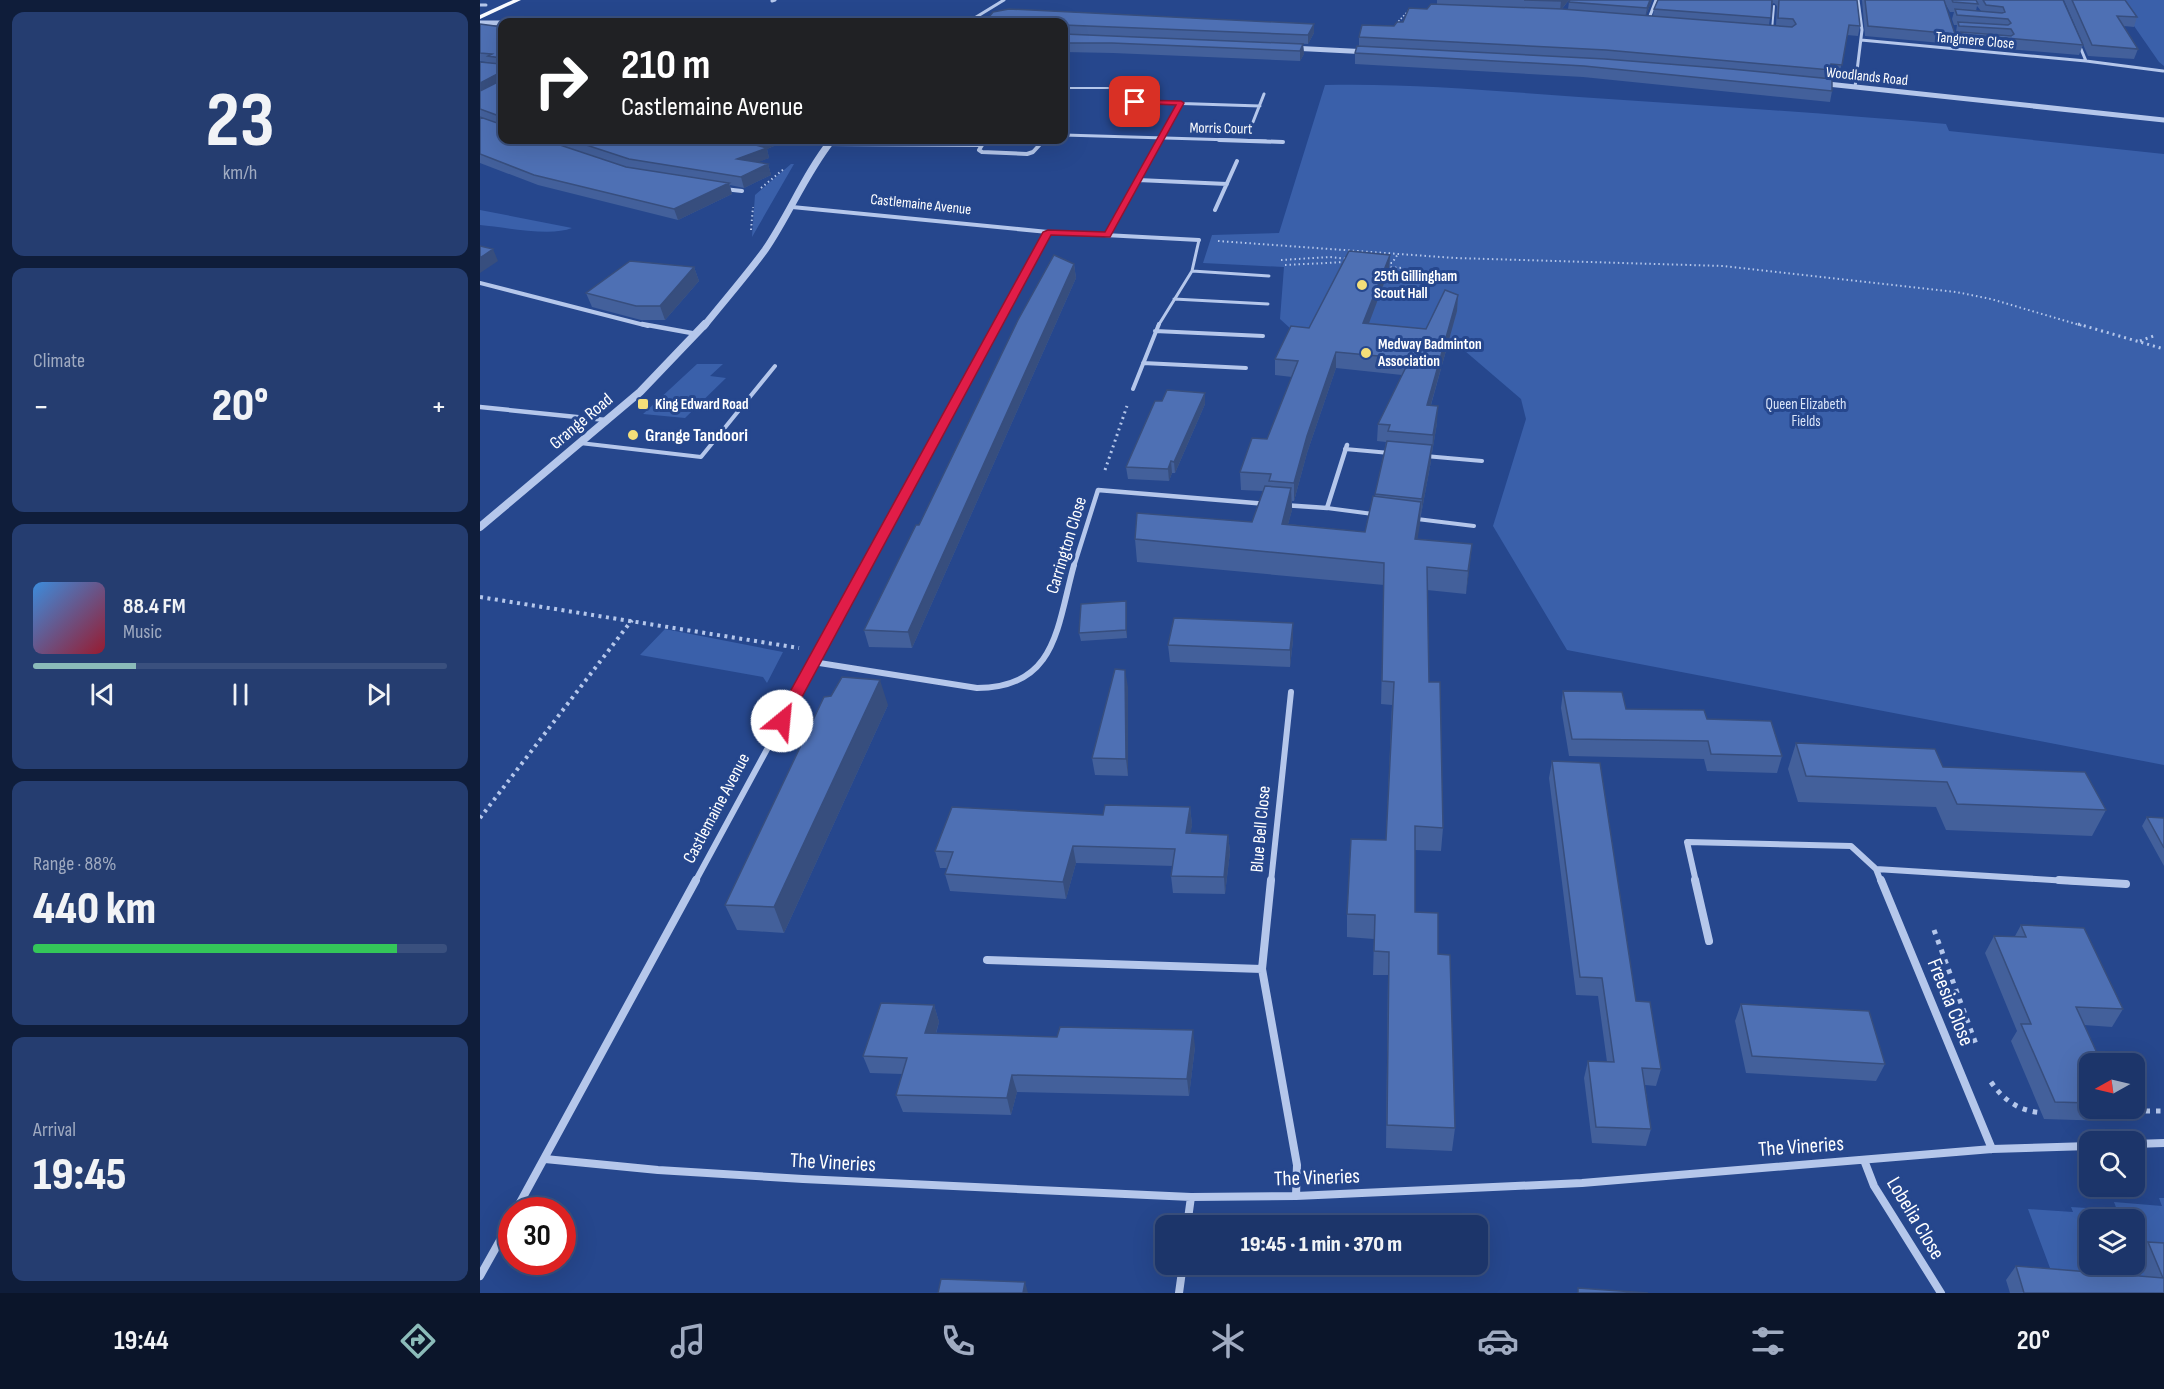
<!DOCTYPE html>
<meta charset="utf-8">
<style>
body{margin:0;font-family:"Sofia Sans Condensed",sans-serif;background:#253d70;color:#f1f3f6;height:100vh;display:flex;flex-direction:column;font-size:22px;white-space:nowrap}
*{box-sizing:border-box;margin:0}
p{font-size:20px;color:#a0abc1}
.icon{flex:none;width:33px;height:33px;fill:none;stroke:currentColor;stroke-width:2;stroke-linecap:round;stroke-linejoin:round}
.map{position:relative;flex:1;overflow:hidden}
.side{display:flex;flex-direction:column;gap:12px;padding:12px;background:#0f1d3a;width:480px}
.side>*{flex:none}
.banner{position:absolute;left:18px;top:18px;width:570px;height:126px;border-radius:12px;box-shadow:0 6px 24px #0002,0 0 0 2px #3a507e;background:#202124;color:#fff;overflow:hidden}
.needle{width:39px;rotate:262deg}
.buttons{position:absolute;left:1599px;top:1053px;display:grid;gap:12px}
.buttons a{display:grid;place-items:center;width:66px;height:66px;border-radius:12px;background:#1c356a;box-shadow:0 6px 24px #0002,0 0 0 2px #3a507e;font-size:30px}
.speed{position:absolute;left:18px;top:1197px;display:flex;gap:12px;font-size:30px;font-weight:700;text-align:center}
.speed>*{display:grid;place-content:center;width:78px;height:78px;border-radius:50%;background:#1c356a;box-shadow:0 6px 24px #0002,0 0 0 2px #3a507e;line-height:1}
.speed .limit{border:9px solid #d22;background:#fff;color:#111}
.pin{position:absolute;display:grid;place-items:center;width:51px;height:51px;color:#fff;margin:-26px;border-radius:12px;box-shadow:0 3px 9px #0006}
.me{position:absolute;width:66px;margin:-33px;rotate:28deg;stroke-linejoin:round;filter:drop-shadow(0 0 4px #0008)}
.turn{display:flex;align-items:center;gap:21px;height:126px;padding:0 24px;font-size:27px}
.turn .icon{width:78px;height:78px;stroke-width:2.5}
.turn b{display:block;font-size:42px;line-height:51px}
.big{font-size:45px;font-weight:800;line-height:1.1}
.side .card{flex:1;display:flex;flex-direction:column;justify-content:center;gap:9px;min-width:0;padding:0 21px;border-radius:12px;background:#253d70}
.side .dial{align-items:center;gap:0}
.dial b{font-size:78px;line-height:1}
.song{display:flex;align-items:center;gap:18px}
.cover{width:72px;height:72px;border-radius:9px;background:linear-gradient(135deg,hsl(210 70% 55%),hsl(350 70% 35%))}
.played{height:6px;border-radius:3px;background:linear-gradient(90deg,#8bbbb9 25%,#3a507e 25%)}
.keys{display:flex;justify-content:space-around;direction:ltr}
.heat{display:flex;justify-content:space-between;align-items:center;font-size:33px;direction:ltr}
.charge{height:9px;border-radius:4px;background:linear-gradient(90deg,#34c759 88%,#3a507e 0)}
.trip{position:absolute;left:675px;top:1215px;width:333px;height:60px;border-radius:12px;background:#1c356a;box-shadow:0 6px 24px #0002,0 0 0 2px #3a507e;font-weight:800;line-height:60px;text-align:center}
.menu{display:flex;height:96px;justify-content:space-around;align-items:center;background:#0b152a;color:#a0abc1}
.menu .icon{width:42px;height:42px}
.menu .current{color:#8bbbb9}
.menu b{font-size:27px;color:#f1f3f6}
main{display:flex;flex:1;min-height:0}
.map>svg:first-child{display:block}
.green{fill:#3a60aa;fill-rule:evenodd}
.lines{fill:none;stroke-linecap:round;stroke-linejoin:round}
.path-far4{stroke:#b5c7eb;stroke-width:1.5;stroke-dasharray:1.5 2;stroke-linecap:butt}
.path-far3{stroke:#b5c7eb;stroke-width:2;stroke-dasharray:1.5 3;stroke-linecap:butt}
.path-far2{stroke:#b5c7eb;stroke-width:3;stroke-dasharray:2 4;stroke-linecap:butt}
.path-far1{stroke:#b5c7eb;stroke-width:4;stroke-dasharray:3 4.5;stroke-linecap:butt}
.path{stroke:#b5c7eb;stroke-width:5;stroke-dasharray:4.5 6;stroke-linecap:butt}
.service-far2{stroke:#b5c7eb;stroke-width:2}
.service-far1{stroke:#b5c7eb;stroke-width:3}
.service{stroke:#b5c7eb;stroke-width:4}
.minor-far4{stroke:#b5c7eb;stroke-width:3}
.minor-far3{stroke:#b5c7eb;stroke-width:4}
.minor-far2{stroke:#b5c7eb;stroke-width:4.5}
.minor-far1{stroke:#b5c7eb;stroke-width:6}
.minor{stroke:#b5c7eb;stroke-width:8}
.tertiary-far2{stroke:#b5c7eb;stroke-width:5}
.tertiary-far1{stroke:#b5c7eb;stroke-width:7}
.tertiary{stroke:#b5c7eb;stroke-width:8}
.primary{fill:#f9fbff;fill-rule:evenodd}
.wall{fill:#43609b;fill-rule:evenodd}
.shaded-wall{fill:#374e7e}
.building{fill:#4e70b4;stroke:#374e7e;stroke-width:1.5}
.route{fill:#e11d48;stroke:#92132f;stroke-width:1.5}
.poi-dot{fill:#f4de79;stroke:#26478d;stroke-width:2}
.labels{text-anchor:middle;stroke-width:6;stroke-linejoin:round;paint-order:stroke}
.far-street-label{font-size:15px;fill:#fff;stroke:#26478d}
.far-poi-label{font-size:15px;font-weight:bold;fill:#fff;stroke:#26478d;text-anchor:start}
.far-park-label{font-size:15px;fill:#d9e4f8;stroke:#26478d}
.street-label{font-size:18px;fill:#fff;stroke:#26478d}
.poi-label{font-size:18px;font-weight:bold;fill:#fff;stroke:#26478d;text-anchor:start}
.near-street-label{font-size:21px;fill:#fff;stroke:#26478d}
</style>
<main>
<section class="side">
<div class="card dial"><b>23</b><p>km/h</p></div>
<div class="card"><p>Climate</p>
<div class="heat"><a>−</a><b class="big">20°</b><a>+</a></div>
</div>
<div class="card">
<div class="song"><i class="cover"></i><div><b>88.4 FM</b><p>Music</p></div></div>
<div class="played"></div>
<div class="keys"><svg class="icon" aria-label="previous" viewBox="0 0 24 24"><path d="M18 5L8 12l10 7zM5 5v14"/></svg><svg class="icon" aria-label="pause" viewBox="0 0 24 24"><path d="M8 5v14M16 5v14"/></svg><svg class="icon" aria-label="next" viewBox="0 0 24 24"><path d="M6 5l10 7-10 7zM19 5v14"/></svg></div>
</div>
<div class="card"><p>Range · 88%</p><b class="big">440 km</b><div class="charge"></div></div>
<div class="card"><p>Arrival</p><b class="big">19:45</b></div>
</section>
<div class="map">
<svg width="1684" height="1293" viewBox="0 0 1684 1293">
<rect width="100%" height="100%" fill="#26478d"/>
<path class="green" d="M1636 0H1684V66L1679 62Z
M845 85C929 83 1014 91 1099 97 1221 105 1343 113 1466 124L1469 131 1684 154V765L1087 650 1013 526 1046 419 1041 399 985 351 937 340 811 329 800 319 804 267 723 263 732 235 799 233Z
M311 164H314L272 237 275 195Z
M0 210 92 228C70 237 25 227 0 225Z
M217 364H243L230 376 246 378 205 418 163 414Z
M185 629 303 652 287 683 283 677 160 655Z
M1679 1198H1684V1258L1671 1291 1576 1284 1548 1209 1593 1212 1591 1207 1637 1210 1634 1202 1682 1206ZM1610 1220H1654V1264H1610Z"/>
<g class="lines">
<path class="path-far4" d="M916 24 929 10"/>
<path class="path-far3" d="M281 188 305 168
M271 230 273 207
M738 241 975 258 1243 266 1476 292 1511 299 1603 326
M801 260 850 257 869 259
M906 263H912L918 254
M805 265 866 262
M906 267 922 268"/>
<path class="path-far2" d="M1598 324 1684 349
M1660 341 1676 335
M625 470 647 406"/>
<path class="path-far1" d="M0 597 319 648
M0 818 152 620"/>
<path class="path" d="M1454 930 1497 1047
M1511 1082C1525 1102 1541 1112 1566 1113
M1634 1111H1684"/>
<path class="service-far2" d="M1292 30 1294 6
M1474 39 1483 40
M584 88H628"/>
<path class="service-far1" d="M712 271 789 276
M694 299 788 304
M678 326 712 271 719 240"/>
<path class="service" d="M675 331 783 336
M663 363 766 368
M653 389 679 324
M100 443 221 457 295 366
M865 449 910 453
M945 456 1002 461
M847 508 893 514
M937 519 994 526"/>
<path class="minor-far4" d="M292 1 295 0
M0 5H6
M1168 21 1176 0
M488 22 524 0
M1381 40 1606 61 1683 71
M1598 42 1606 61
M1375 87 1382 30 1378 0
M655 102 780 106
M773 122 784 94
M584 135 786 141
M679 141 701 103"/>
<path class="minor-far3" d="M739 140 803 142
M348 144 502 145 507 140
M502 145 499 150 502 152 547 154 553 152 564 140
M658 180 747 184
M244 189 262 191
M312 207 568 232 719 240
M735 210 757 161
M627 235 680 140
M0 283 168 326
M517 326 568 232"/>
<path class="minor-far2" d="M162 324 217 334
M0 407 126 420
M803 505 847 508 867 445
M386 566 518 324
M594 566 618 490 787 504"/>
<path class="minor-far1" d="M333 662 497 688C577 688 577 626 594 565
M1396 869 1604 882
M215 882 387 565
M791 882 811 692
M1216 882 1207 842 1371 846 1396 869 1401 882"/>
<path class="minor" d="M791 880 782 969 817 1165 816 1196
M1215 880 1229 941
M1401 880 1512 1149
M1579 880 1646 884
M507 960 782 969
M1654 1144 1684 1143
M65 1159 178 1170 323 1179 711 1197 816 1196 1102 1183 1512 1149 1610 1146
M1384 1160 1394 1186 1461 1293
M36 1210 216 880
M707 1226 711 1197
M0 1276 32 1219
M699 1293 703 1264"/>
<path class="tertiary-far2" d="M0 23H22
M811 48 889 52
M1338 83 1684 120"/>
<path class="tertiary-far1" d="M224 326C244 301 266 276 285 250 309 215 325 174 352 140"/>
<path class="tertiary" d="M0 527 160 392 225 324"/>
<path class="primary" d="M33 0H41L0 19V15Z"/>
</g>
<path class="wall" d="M957 0H1089L1082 9H1088L1089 2 1172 0 1166 15 1173 16 1174 9 1178 0H1377L1380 26 1378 36 1367 35 1359 76 1350 75 1349 79 1352 91 1350 102 1103 77 875 64V53L879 46V37L914 26 923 22 957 4ZM1294 3 1297 6 1296 25H1289L1292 4Z
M1382 0H1583L1603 45 1599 55 1479 45 1478 43 1480 36H1477L1476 32 1477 25H1474L1472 19 1474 12H1470L1465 3 1475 34 1472 44 1385 36ZM1497 6 1501 11H1496Z
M1584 0H1645L1657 17 1654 27 1644 26 1658 49 1654 59 1608 56Z
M584 22 834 24V33L828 44 584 34 823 44 824 54 820 61 633 53 584 52Z
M0 24 22 27V140H308L287 149 289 158 277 162 288 164 291 175 264 188 250 185 252 194 198 220 58 185 0 163V62L11 63 0 61Z
M910 255 909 270 889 323 946 329 978 295 977 311 951 405 957 423 952 453 951 452V461L941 515 937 539 992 544 986 594 947 590 949 682 963 828 961 851 935 850V912L958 954 975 1128 972 1151 906 1148 908 975H893L894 939 867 937V914L906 840 912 705 901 704 904 585 657 562 655 539 772 522 783 491 761 490 760 472 787 439 812 377 795 375V359ZM856 368 922 375 898 424 897 441 906 442 895 496 885 532 808 524 812 510V501H814L827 453Z
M594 264 596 278 432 648 389 647 384 630 439 525Z
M214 267 219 281 185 320H161L112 307 106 293Z
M725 393V404L695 473H692L689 481 648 479 646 467 682 401Z
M647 609V638L601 641 599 633Z
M813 623V640L810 667 690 662 688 645Z
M648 687V776L615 775 612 758Z
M1083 691 1146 709 1227 719 1302 756 1297 773 1227 771 1224 759 1089 756 1081 708Z
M408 705 304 933 257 930 245 905Z
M1316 743 1463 767 1626 810 1612 836 1466 830 1456 807 1318 802 1308 769Z
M1072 761 1156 1001 1181 1069 1176 1086 1165 1085 1171 1129 1166 1146 1112 1143 1104 1078 1108 1061 1127 1062 1118 996 1096 995 1069 778Z
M710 807 712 825 710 833 748 835 750 852 745 894 693 893 691 876 693 866 596 863 586 899 470 891 465 874 467 868H460L455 851 623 815Z
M1667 817 1684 818V866L1662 826Z
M1541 925 1643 1009 1632 1027 1604 1025 1610 1064V1108H1639L1629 1121 1564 1119 1531 1041 1537 1031 1505 953 1514 936H1535Z
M1261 1004 1405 1064 1396 1081 1266 1073 1255 1021Z
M454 1005 459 1022 456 1034 715 1047 709 1096 537 1092 531 1115 423 1112 416 1095 422 1074 390 1073 383 1056Z
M1668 1242 1684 1243V1293H1530L1526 1280 1536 1266 1665 1276 1656 1256Z"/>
<path class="shaded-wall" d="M1082 0H1089L1080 11 1081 1Z
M1170 0H1172L1165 18 1167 8Z
M834 24V33L828 44V35Z
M823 44 824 54 820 61V51Z
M17 74 21 83 0 94V83Z
M282 140H308L287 149 289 158 260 169 257 159 272 144Z
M288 164 291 175 264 188 261 177Z
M249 183 252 194 198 220 194 209Z
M13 249 18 261 0 273V258Z
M910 255 909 270 883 339V323Z
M594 264 596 278 432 648 428 632Z
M214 267 219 281 185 320 180 306Z
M978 295 977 311 946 422 947 405Z
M856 352V368L827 453 814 501V483L827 436Z
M725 393V404L695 473 694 462Z
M958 406 957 423 952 453 953 435Z
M952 445 951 461 941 515 942 499Z
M691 461 692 473 689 481 688 469Z
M811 488 812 510 802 546V524Z
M941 502 940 524 934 561 935 539Z
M992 544 990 566 986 594 988 571Z
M646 601 647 609V638L646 630Z
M813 623V640L810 667V650Z
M645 670 648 687V776L646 759Z
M400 680 408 705 304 933 294 907Z
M710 807 712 825 708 851 706 833Z
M748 835 750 852 745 894 744 877Z
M593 846 596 863 586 899 583 882Z
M454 1005 459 1022 451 1050 445 1033Z
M713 1030 715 1047 709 1096 707 1079Z
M532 1075 537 1092 531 1115 527 1098Z
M545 1282 548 1293H543Z"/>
<path class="building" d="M1044 0H1082L1081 1Z
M1090 0H1170L1167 8 1089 2Z
M1178 0H1292L1291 18 1174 9Z
M1299 0H1377L1380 26 1369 25 1362 65 1351 64V70L1126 50 879 37 882 25 914 26 917 22H923L929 8 947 9 951 4 1082 9 1312 27 1316 24 1313 19 1298 18Z
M1385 0H1464L1475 34 1388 26Z
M1472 0H1496L1498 4 1473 2Z
M1503 0H1583L1603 45 1482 34 1481 32 1531 36 1534 34 1531 29 1479 26 1478 22 1528 25 1531 23 1528 19 1477 15 1475 9 1522 13 1525 12 1523 7 1506 5Z
M1592 0H1645L1657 17 1637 16 1658 49 1612 45Z
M529 9 834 24 828 35 584 25V22H505L513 12Z
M0 24 22 27V140H65L146 167 249 183 194 209 54 175 0 154V117L17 123 22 120 19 116 0 109V91L20 81 22 77 17 74 0 83V62L20 64 21 58 8 56 12 54 0 53Z
M584 34 823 44 820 51 632 43H584Z
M877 46 1125 59 1251 69 1352 79V91L1104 66 875 53Z
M91 140H282L272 144 287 148 257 159 288 164 261 177 149 159Z
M0 246 13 249 0 258Z
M869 251 910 255 883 323 946 329 965 290 978 295 947 405 958 406 953 435 908 431 910 425 898 424 930 359 856 352 827 436 814 483 789 481 791 474 760 472 772 438 787 439 818 361 795 359 811 326 829 328Z
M574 255 594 264 428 632 384 630 436 525H439L538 320Z
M150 261 214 267 180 306H156L106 293Z
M687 390 725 393 694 462 691 461 688 469 646 467 675 401H682Z
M907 441 952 445 942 499 895 494Z
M785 486 811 488 802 524 885 532 893 496 941 502 935 539 992 544 988 571 947 567 949 682H960L963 828 935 826V912L958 913V954L970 955 975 1128 907 1125 909 952 894 951 895 915 867 914 871 839 906 840 914 682 902 681 904 563 655 539 657 513 772 522Z
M646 601V630L599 633 601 604Z
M694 618 813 623 810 650 688 645Z
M635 669 645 670 646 759 612 758Z
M362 677 400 680 294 907 245 905 344 697 351 696Z
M1083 691 1142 692 1146 709 1224 710 1227 719 1291 721 1302 756 1231 754 1228 741 1092 739Z
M1316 743 1455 749 1463 767 1605 772 1626 810 1477 804 1467 782 1326 776Z
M1072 761 1120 763 1156 1001 1170 1002 1181 1069 1162 1068 1171 1129 1116 1127 1108 1061 1134 1062 1122 978 1100 977Z
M625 805 710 807 706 833 748 835 744 877 691 876 695 849 593 846 583 882 465 874 473 852 455 851 472 807 623 815Z
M1667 817 1684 818V848Z
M1541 925 1604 928 1643 1009 1596 1007 1622 1064H1610V1103L1575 1102 1541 1024H1551L1514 936 1546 937Z
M401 1003 454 1005 445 1033 577 1037 580 1027 713 1030 707 1079 532 1075 527 1098 416 1095 427 1058 383 1056Z
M1261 1004 1389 1011 1405 1064 1272 1056Z
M1668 1242 1684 1243V1293H1544L1536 1266 1683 1278Z
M461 1279 545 1282 543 1293H458Z
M1098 1288 1168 1293H1098Z"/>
<path class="route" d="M655 100 701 101 704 103 630 237 571 235 309 721 302 726 296 725 294 721 563 232 568 230 625 232 696 105 652 103Z"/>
<g class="poi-dot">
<circle cx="882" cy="285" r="6"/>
<circle cx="886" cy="353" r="6"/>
<rect x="157" y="398" width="12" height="12" rx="3"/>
<circle cx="153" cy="435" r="6"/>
</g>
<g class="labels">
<g class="far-street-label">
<text transform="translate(1495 40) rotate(5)" y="5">Tangmere Close</text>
<text transform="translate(1387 76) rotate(6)" y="5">Woodlands Road</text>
<text transform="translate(741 128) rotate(1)" y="5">Morris Court</text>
<text transform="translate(441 204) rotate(6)" y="5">Castlemaine Avenue</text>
</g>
<g class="far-poi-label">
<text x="894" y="281">25th Gillingham<tspan x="894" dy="17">Scout Hall</tspan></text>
<text x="898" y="349">Medway Badminton<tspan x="898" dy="17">Association</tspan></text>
<text x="175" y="409">King Edward Road</text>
</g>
<g class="far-park-label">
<text x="1326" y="409">Queen Elizabeth<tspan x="1326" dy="17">Fields</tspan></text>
</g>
<g class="street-label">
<text transform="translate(101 421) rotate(-40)" y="6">Grange Road</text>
<text transform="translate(586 545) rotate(-73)" y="6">Carrington Close</text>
<text transform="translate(236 808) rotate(-62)" y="6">Castlemaine Avenue</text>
<text transform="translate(780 829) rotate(-85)" y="6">Blue Bell Close</text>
</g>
<g class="poi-label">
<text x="165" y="441">Grange Tandoori</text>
</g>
<g class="near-street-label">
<text transform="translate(1471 1002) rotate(68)" y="7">Freesia Close</text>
<text transform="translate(1321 1146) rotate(-4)" y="7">The Vineries</text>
<text transform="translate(353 1162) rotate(3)" y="7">The Vineries</text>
<text transform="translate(837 1177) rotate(-2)" y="7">The Vineries</text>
<text transform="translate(1436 1218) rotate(59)" y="7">Lobelia Close</text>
</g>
</g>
</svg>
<div class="buttons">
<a><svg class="needle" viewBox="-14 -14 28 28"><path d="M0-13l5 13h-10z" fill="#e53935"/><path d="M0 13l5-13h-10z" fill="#a0abc1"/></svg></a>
<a><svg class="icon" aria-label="search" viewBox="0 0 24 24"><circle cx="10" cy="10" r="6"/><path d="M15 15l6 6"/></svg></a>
<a><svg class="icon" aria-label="layers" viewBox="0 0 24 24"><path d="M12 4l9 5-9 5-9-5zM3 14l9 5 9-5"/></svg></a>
</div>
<div class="speed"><div class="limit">30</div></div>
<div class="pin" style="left:655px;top:102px;background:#d93025"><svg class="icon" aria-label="arrive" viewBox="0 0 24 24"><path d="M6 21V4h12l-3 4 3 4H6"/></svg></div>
<svg class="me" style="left:302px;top:721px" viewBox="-20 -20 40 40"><circle r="19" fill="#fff"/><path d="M0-13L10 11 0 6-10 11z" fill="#e11d48"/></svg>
<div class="trip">19:45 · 1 min · 370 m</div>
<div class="banner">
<div class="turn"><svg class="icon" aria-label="right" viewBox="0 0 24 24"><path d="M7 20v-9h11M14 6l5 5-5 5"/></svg><div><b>210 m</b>Castlemaine Avenue</div></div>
</div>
</div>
</main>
<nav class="menu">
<b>19:44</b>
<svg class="icon current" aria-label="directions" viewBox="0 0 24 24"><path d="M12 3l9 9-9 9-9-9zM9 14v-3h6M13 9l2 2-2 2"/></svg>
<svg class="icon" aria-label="music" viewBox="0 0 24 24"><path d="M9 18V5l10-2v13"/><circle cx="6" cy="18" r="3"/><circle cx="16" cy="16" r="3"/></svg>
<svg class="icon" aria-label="phone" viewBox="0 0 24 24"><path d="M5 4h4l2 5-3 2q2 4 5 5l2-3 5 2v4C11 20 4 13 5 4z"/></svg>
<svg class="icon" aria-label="climate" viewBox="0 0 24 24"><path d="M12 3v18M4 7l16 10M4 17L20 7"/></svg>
<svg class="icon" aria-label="car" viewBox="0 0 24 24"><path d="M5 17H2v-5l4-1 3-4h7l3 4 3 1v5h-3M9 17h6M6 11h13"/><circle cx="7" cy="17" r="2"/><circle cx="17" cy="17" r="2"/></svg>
<svg class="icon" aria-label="filters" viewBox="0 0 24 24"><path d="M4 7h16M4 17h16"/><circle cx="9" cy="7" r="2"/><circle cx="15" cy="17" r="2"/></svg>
<b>20°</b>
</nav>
